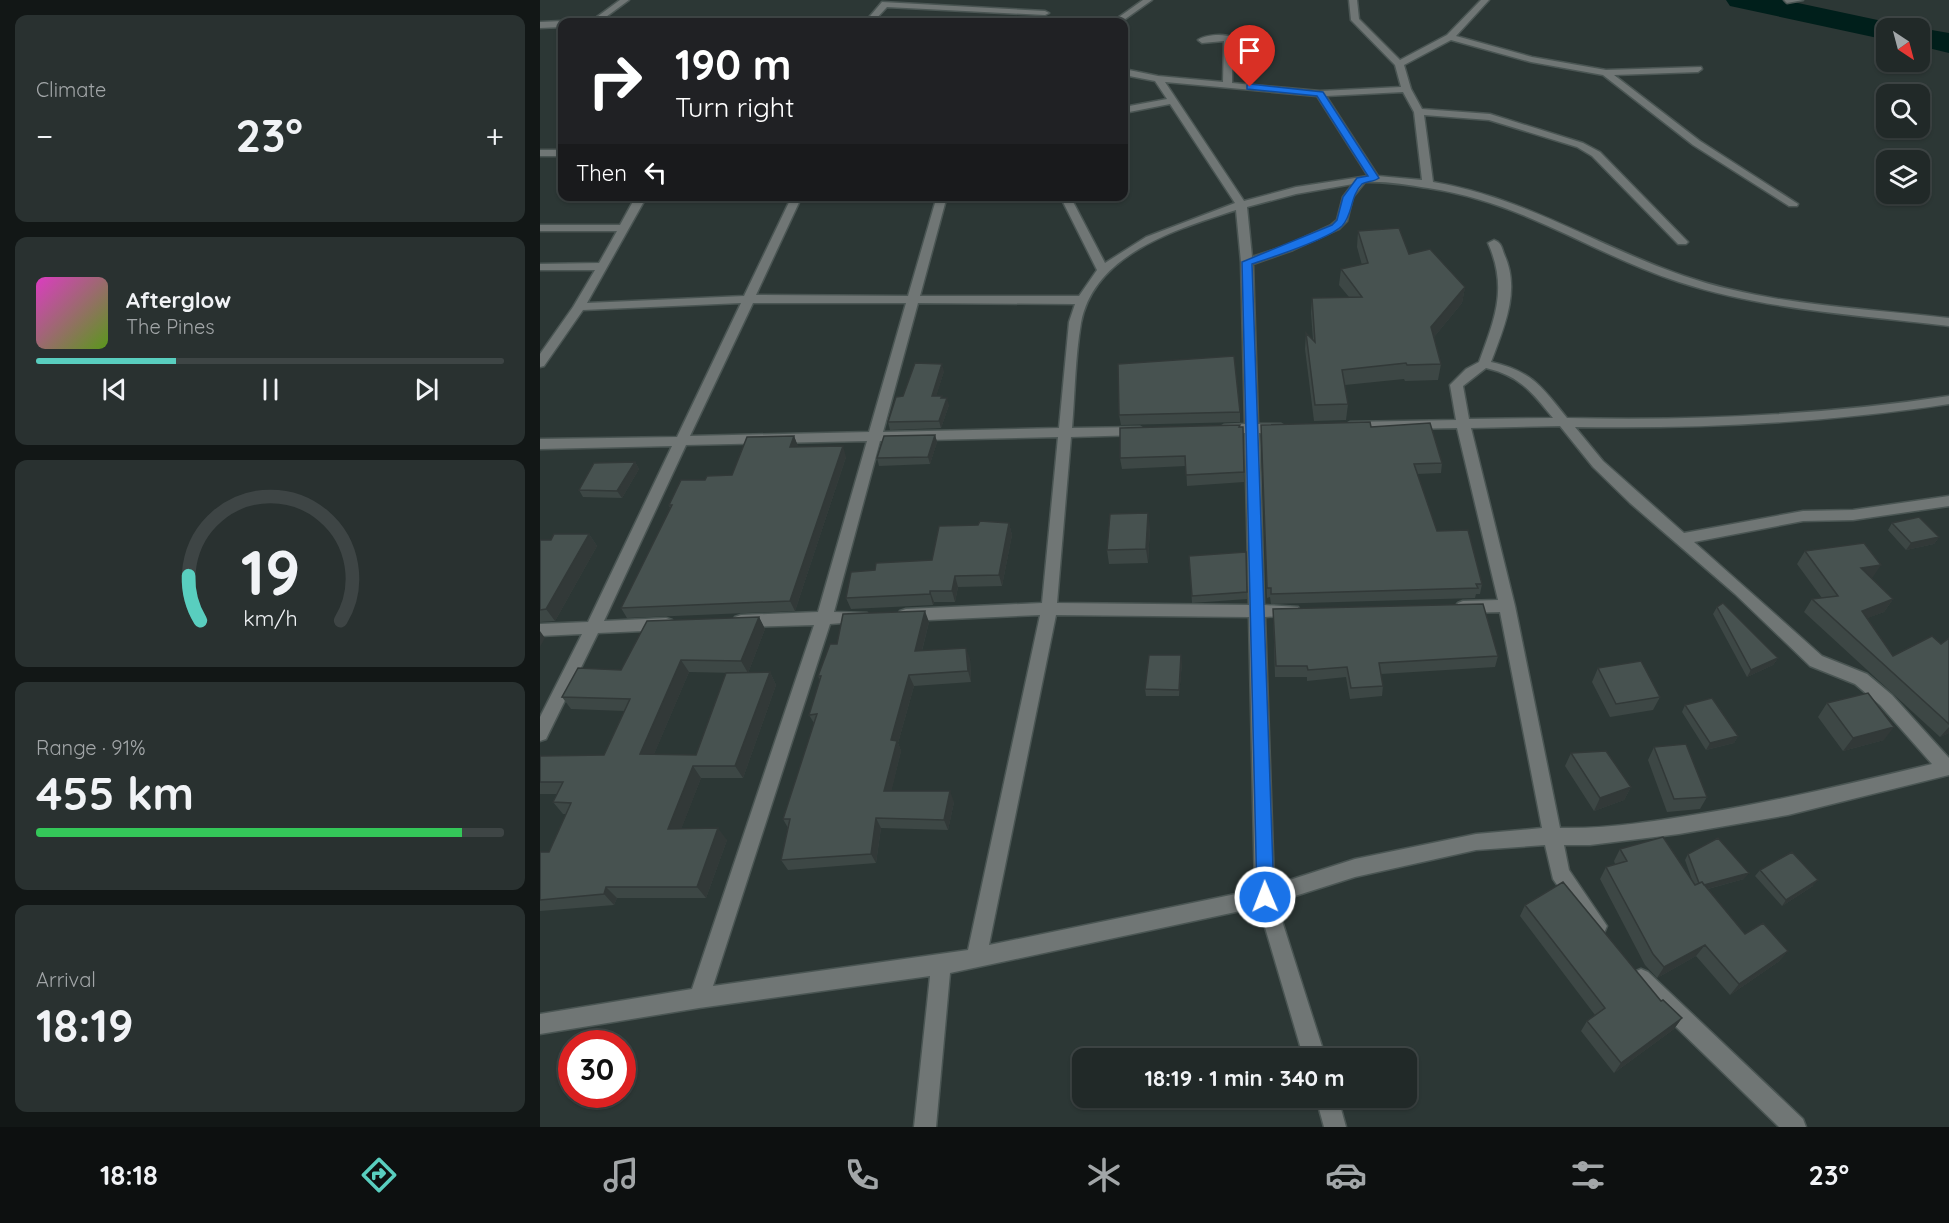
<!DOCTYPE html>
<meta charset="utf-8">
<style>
body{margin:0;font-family:Quicksand,sans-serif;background:#293130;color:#f1f3f6;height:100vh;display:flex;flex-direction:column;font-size:22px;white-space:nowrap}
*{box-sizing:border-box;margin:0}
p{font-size:20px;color:#a2a6a8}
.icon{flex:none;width:33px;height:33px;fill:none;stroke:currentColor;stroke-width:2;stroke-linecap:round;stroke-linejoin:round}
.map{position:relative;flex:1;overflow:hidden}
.side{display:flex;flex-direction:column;gap:15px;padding:15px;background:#121716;width:540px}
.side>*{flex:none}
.guide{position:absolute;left:18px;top:18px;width:570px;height:183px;border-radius:12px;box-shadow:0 2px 4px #0004,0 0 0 2px #3e4545;background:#202124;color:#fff;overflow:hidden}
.needle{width:39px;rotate:144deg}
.fabs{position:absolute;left:1336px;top:18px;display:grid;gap:12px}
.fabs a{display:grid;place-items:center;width:54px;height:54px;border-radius:12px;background:#212928;box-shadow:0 2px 4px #0004,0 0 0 2px #3e4545;font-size:30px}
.speed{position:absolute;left:18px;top:1030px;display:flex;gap:12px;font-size:30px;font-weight:700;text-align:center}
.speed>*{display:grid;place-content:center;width:78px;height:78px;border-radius:50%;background:#212928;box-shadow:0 2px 4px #0004,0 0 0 2px #3e4545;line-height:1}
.speed .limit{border:9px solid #d22;background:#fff;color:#111}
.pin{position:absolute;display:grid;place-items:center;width:51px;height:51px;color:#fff;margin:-62px -26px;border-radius:50% 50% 50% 0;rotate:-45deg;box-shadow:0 0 6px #0007}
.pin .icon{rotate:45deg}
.me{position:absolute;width:66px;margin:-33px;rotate:359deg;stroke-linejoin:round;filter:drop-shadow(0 0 4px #0008)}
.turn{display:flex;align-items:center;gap:21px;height:126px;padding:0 18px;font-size:27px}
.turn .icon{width:78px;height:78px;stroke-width:2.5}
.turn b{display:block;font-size:42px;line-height:51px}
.then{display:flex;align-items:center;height:57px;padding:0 18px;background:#0003;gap:12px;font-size:22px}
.big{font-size:45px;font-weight:700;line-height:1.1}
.side .tile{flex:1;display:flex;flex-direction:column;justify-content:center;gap:9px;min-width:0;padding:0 21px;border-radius:12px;background:#293130}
.side .dial{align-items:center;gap:0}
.dial svg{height:156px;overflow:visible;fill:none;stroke:#3e4545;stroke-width:7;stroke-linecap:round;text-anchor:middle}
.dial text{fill:#f1f3f6;stroke:none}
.song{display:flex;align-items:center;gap:18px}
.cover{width:72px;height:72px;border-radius:9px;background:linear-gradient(135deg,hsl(310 70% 55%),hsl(90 70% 35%))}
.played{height:6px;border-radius:3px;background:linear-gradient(90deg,#59cebf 30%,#3e4545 30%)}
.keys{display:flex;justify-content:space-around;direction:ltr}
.heat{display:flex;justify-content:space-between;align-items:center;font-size:33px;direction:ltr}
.charge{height:9px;border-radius:4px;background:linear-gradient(90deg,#34c759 91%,#3e4545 0)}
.trip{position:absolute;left:532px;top:1048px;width:345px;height:60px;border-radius:12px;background:#212928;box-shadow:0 2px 4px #0004,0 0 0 2px #3e4545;font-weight:700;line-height:60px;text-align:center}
.menu{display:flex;height:96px;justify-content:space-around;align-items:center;background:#0d1010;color:#a2a6a8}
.menu .icon{width:42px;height:42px}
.menu .active{color:#59cebf}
.menu b{font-size:27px;color:#f1f3f6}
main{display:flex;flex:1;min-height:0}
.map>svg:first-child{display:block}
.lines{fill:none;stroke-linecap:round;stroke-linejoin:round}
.river{fill:#001f1b;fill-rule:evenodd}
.minor-casing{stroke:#4a5553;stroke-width:3}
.minor{fill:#707675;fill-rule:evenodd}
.wall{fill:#3d4745;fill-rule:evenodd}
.shaded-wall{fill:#323938}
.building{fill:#475250;stroke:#323938;stroke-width:1.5}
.route{fill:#1a73e8;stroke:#114b97;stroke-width:1.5}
</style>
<main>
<section class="side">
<div class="tile"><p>Climate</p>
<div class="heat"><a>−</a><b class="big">23°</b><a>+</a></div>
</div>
<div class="tile">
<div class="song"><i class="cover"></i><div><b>Afterglow</b><p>The Pines</p></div></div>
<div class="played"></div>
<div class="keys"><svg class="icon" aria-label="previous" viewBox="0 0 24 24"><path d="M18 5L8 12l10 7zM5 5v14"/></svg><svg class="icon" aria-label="pause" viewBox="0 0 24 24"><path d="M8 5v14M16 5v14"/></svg><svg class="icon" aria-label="next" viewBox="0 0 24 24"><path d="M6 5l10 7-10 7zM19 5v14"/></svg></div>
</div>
<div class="tile dial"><svg viewBox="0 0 100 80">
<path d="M14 69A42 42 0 1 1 86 69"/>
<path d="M14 69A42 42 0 0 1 8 46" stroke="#59cebf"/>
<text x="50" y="56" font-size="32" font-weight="700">19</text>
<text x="50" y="72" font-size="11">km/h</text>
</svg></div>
<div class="tile"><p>Range · 91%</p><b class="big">455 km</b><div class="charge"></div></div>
<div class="tile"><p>Arrival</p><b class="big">18:19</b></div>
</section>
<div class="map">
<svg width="1409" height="1127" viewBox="0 0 1409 1127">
<rect width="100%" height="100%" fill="#2c3735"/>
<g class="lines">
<path class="river" d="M1186 0H1244L1347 22 1358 24 1361 28H1347V40L1190 6Z
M1376 28H1380L1409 33V53L1380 46V28Z"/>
<defs>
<path id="minor" d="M80 0H89L59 22H50Z
M603 0H612L581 22H572Z
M809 0H817L819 19 860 60 907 35 941 0H949L916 36 992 57 1066 70 1161 67 1162 69 1158 72 1074 75 1160 141 1258 204 1257 206H1249L1153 145 1063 75 991 62 911 40 864 65 871 89 882 109 950 114 1043 143 1060 152 1148 242 1146 244H1138L1052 156 1037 147 949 120 884 115 893 182C987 198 1056 246 1144 276 1228 305 1321 308 1409 318V326C1319 315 1225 310 1139 282 1050 253 983 202 888 188 867 185 846 181 825 182L813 197 807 221 799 229 753 250 713 264 718 424H741L748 428 741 432 719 433 724 605 758 607 760 611 758 615 725 617 734 885 815 859 936 834 1002 828 960 612 923 613 918 611 915 607 918 603 923 601 958 600 917 428 810 430 803 426 810 422 916 420 910 385 926 369 939 362C955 318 968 288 948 243L954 240C961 242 962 248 964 254 981 290 964 327 951 362 992 371 1002 387 1027 418 1155 421 1283 415 1409 396V404C1285 423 1159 429 1035 427L1063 461 1144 533 1263 511 1313 510 1409 496V506L1313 520 1263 521 1154 542 1282 656 1327 674 1352 695 1409 758V775L1248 815 1139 834 1050 845H1024L1029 870 1067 926 1064 933 1057 935 1050 933 1013 879 1005 845 936 850 815 877 736 902 786 1059H764L719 907 410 973 396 1127H374L390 976 159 1008 0 1034V1014L152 989 274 625 201 627 195 625 193 621 195 617 201 615 278 612 327 441 146 445 64 621 126 618 132 620 134 624 132 628 126 630 58 633 6 739 0 741V717L42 634 0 636V624L48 622 132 446 0 449V439L137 437 201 303 43 310 4 366 0 367V354L33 307 55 270H0V264L59 263 77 231H0V225H80L96 196H107L47 303 204 296 252 196H262L216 295 368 296 397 196H407L380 296H539L557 270 520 196H530L565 263 606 237 695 203 630 104 584 113V107L627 99 615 81 584 75V69L618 76 683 82 684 41 662 43 658 40C665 35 685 33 692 38V83L780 91 861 87 855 65 811 20ZM625 82 777 96 828 176 756 187 704 201ZM863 92 874 112 882 180 838 176 786 96ZM813 184 803 197 797 220 791 225 745 246 712 257 707 207 756 194ZM696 210 701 262 705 424 684 425 677 429 684 433H705L709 605 517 603 531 437 600 435 607 431 600 427 532 428C535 394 535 357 541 323 554 253 638 229 696 210ZM213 303H366L329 432 150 436ZM378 303 535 304 529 322 519 428 343 432ZM946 368C980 376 992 392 1013 418L929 419 923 386ZM1020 426 1053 467 1090 503 1195 594 1270 666 1315 684 1340 705 1392 764C1317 782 1242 800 1165 813 1117 821 1069 829 1020 828L975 606 931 428ZM518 437 502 603 366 609 360 611 358 615 360 619 366 621 500 615 428 950 173 986 290 624 327 621 329 617 327 613 294 612 340 441ZM516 615 709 617 715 890 449 945Z
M1244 0H1263L1247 3Z
M342 2 505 11 509 13 505 15 347 7 333 22H325Z
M0 22 22 21 25 22H22V27L0 28Z
M0 150H22V156H0Z
M1101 969 1108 972 1263 1119 1266 1127H1239L1094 986 1091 979 1094 972Z
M776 1098H798L806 1127H784Z"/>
</defs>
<use href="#minor" class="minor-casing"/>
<use href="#minor" class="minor"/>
</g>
<path class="wall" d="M818 231 869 254 925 287 922 303 894 337 901 364 898 380 865 381 864 379 805 385 808 404 806 420 774 421 765 349 766 333 773 340 771 313 772 298 809 297 799 285 801 269 822 265 817 247Z
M404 371 396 396 402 398 409 405 401 428 350 430 348 422 363 396Z
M700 412V422L581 425 579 415Z
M721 425 831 427 902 463 901 473 877 474 897 531 942 584 940 594H936L935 598 731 604 730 597 727 598Z
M699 427H703L704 482 647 486 646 466 582 469 580 458Z
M395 435 397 442 390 464 339 466 337 458Z
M254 436 258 447 306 457 255 611 87 618 81 608 130 508 129 505 165 480 192 475Z
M95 462 99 469 82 498 43 497 39 490Z
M469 523 472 535 462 586 418 587 415 602H394L393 605 311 609 306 598 392 560 438 525Z
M1352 523 1399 537 1394 544 1366 550 1348 530Z
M610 527 608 563 569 564 567 550Z
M49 534 57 546 15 621 0 622V540H11Z
M1265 551 1333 577 1330 578 1353 599 1344 612 1327 618 1353 656 1401 644 1409 638V733L1400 737 1264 612 1272 599 1282 598 1257 564Z
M706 552 707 599 652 603 649 556Z
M1177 607 1238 658 1233 665 1207 677 1173 614Z
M733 609 958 656 955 667 841 674 843 686 842 696 810 699 806 677 767 681V677H735Z
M219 617 225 629 208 673 230 672 236 685 203 778H161L141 829 187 840 166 898H77L74 905 0 911V852H9L26 814H23L13 802 17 794H0V756L64 755 85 711 31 709 22 697 81 670ZM149 672 197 673 156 755 114 754Z
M389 622 382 651 430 659 431 682 374 686 358 743 361 751 351 791 414 802 408 830 341 828 336 863 248 870 241 860 248 828 243 819 274 723 269 715 280 680 278 676 297 644Z
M642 662 639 696H606L605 689Z
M1058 668 1120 697 1113 710 1070 717 1052 682Z
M1287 703 1344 740 1303 751 1278 717Z
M1145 705 1198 736 1194 743 1166 750 1142 712Z
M1114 747 1167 797 1160 809 1127 812 1108 760Z
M1031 753 1091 787 1084 800 1054 811 1025 766Z
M1080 849 1152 880 1145 860 1148 854 1204 879 1168 889 1205 934 1248 951 1238 962 1190 995 1156 956 1117 978 1105 965 1060 879 1066 867 1075 864 1074 861Z
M1220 870 1273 886 1242 906 1215 876Z
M985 905 1121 1001 1142 1018 1134 1029 1074 1073 1041 1031 1047 1021 1055 1015 980 916Z"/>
<path class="shaded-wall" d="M925 287 922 303 889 343 891 327Z
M402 364 404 371 394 403 392 396Z
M407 398 409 405 401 428 399 421Z
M395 435 397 442 390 464 388 457Z
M254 436 258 446 254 457 250 447Z
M303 446 306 457 255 611 250 601Z
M95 462 99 469 82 498 77 491Z
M608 513 610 527 608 563 606 549Z
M469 523 472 535 462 586 459 575Z
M49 534 57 546 15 621 6 609Z
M1399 537 1394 544 1366 550 1371 543Z
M1341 565 1333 577 1313 581 1321 568Z
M415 576 418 587 415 602 412 591Z
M390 591 394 602 393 605 390 594Z
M1353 599 1344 612 1314 623 1322 611Z
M385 611 389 622 379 662 375 651Z
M219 617 225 629 208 673 201 661Z
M0 631 5 638 0 647Z
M426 648 430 659 431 682 428 671Z
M641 655 642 662 639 696V690Z
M1238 658 1233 665 1207 677 1211 670Z
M141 660 149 672 109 766 100 754Z
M230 672 236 685 203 778 195 766Z
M369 675 374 686 358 743 361 751 349 801 344 791 351 740Z
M1354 727 1344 740 1303 751 1313 738Z
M1409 727V733L1400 737Z
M1198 736 1194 743 1166 750 1170 743Z
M153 766 161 778 137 840 128 829Z
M1091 787 1084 800 1054 811 1060 798Z
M410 791 414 802 408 830 404 820Z
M336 818 341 828 336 863 331 854Z
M178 828 187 840 166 898 157 887Z
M1209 873 1204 879 1156 892 1160 886Z
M1278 880 1273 886 1242 906 1246 900Z
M66 887 77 898 74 905 64 894Z
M1165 945 1156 956 1117 978 1124 967Z
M1248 951 1238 962 1190 995 1199 984Z
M1142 1018 1134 1029 1074 1073 1081 1063Z"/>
<path class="building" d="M859 228 869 254 890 249 925 287 891 327 901 364 867 365 866 363 802 370 808 404 775 405 766 333 775 342 772 298 822 297 801 269 828 263 818 231Z
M694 356 700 412 579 415 578 364Z
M375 363 402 364 392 396H402L401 398H407L399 421 348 422 356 397 363 396Z
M830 422 831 427 890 423 902 463 874 464 897 531 928 530 942 584H936L938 588 731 594V588H727L721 425Z
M700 425 699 427H703L704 472 646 475 645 456 580 458V428Z
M395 435 388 457 337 458 344 436Z
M254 436 250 447 303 446 250 601 81 608 132 505H129L141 480H165L167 476 192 475 207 437Z
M95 462 77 491 39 490 54 463Z
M608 513 606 549 567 550 570 514Z
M1379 517 1399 537 1371 543 1352 523Z
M440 521 469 523 459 575 415 576 412 591H390V594L306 598 311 572 335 570 336 563 392 560 399 526 438 525Z
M14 534H49L6 609 0 610V540H11Z
M1324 543 1341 565 1321 568 1353 599 1322 611 1353 656 1392 636 1401 644 1409 638V724L1272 599 1298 596 1265 551Z
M706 552 707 592 652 596 649 556Z
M1183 603 1238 658 1211 670 1177 607Z
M943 604 958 656 839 663 843 686 811 688 807 667 768 670 767 666H736L733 609Z
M385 611 375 651 426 648 428 671 369 675 351 740 357 741 344 791H410L404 820 336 818 331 854 241 860 250 819H243L277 714 269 715 281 676H278L290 644H297L303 614Z
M219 617 201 661 141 660 100 754 156 755 186 673 230 672 195 766H153L128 829 178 828 157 887H66L64 894 0 900V852H9L31 803 13 802 23 782H0V756L64 755 90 699 22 697 38 668 81 670 107 621Z
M609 655H641L639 690 605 689Z
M1101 661 1120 697 1076 704 1058 668Z
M1328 693 1354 727 1313 738 1287 703Z
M1172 698 1198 736 1170 743 1145 705Z
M1146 744 1167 797 1134 799 1114 747Z
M1066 751 1091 787 1060 798 1031 753Z
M1123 837 1155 885 1162 882 1205 934 1223 923 1248 951 1199 984 1165 945 1124 967 1113 954 1066 867 1087 861 1080 849Z
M1178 838 1209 873 1164 885 1162 882 1159 883 1148 854Z
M1252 852 1278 880 1246 900 1220 870Z
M1023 882 1121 1001 1123 1000 1142 1018 1081 1063 1047 1021 1065 1008 985 905Z"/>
<path class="route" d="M710 84 783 92 839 178C834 182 827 181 822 184 810 196 813 215 802 226 787 240 733 257 712 264L734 897 732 903 725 905 719 903 717 897 702 262 792 225 797 220 803 197 817 178 828 176 777 96 707 89V85Z"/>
</svg>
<div class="fabs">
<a><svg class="needle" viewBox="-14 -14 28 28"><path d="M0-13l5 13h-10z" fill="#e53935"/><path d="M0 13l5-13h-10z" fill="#a2a6a8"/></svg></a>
<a><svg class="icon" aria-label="search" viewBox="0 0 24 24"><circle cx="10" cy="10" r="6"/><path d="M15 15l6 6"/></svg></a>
<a><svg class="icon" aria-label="layers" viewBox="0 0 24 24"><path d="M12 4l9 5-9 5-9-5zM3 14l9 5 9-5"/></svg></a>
</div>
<div class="speed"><div class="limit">30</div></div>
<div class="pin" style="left:710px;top:87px;background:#d93025"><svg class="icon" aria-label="arrive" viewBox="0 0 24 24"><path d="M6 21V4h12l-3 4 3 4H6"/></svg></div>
<svg class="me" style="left:725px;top:897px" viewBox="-20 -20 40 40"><circle r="17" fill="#1a73e8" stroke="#fff" stroke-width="3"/><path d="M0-11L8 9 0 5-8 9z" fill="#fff"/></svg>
<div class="trip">18:19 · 1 min · 340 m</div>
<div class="guide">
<div class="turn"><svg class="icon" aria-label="right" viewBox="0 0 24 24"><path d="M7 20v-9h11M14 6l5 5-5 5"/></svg><div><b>190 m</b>Turn right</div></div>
<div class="then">Then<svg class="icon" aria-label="left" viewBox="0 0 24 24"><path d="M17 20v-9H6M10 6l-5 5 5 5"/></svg></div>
</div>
</div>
</main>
<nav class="menu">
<b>18:18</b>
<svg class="icon active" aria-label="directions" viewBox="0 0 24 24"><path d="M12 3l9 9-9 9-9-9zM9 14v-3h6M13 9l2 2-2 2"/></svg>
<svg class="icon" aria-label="music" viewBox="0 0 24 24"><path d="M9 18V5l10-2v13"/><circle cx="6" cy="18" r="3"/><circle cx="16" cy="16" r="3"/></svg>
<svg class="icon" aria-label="phone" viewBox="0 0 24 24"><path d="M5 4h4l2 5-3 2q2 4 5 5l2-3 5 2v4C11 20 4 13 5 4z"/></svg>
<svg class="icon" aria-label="climate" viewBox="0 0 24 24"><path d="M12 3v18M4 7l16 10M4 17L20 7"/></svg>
<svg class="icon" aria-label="car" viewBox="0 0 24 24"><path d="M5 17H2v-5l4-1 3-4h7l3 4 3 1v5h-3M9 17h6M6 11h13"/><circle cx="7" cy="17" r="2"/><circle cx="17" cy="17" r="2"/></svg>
<svg class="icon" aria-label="filters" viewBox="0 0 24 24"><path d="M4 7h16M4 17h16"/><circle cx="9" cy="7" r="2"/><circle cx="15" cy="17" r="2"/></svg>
<b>23°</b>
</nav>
